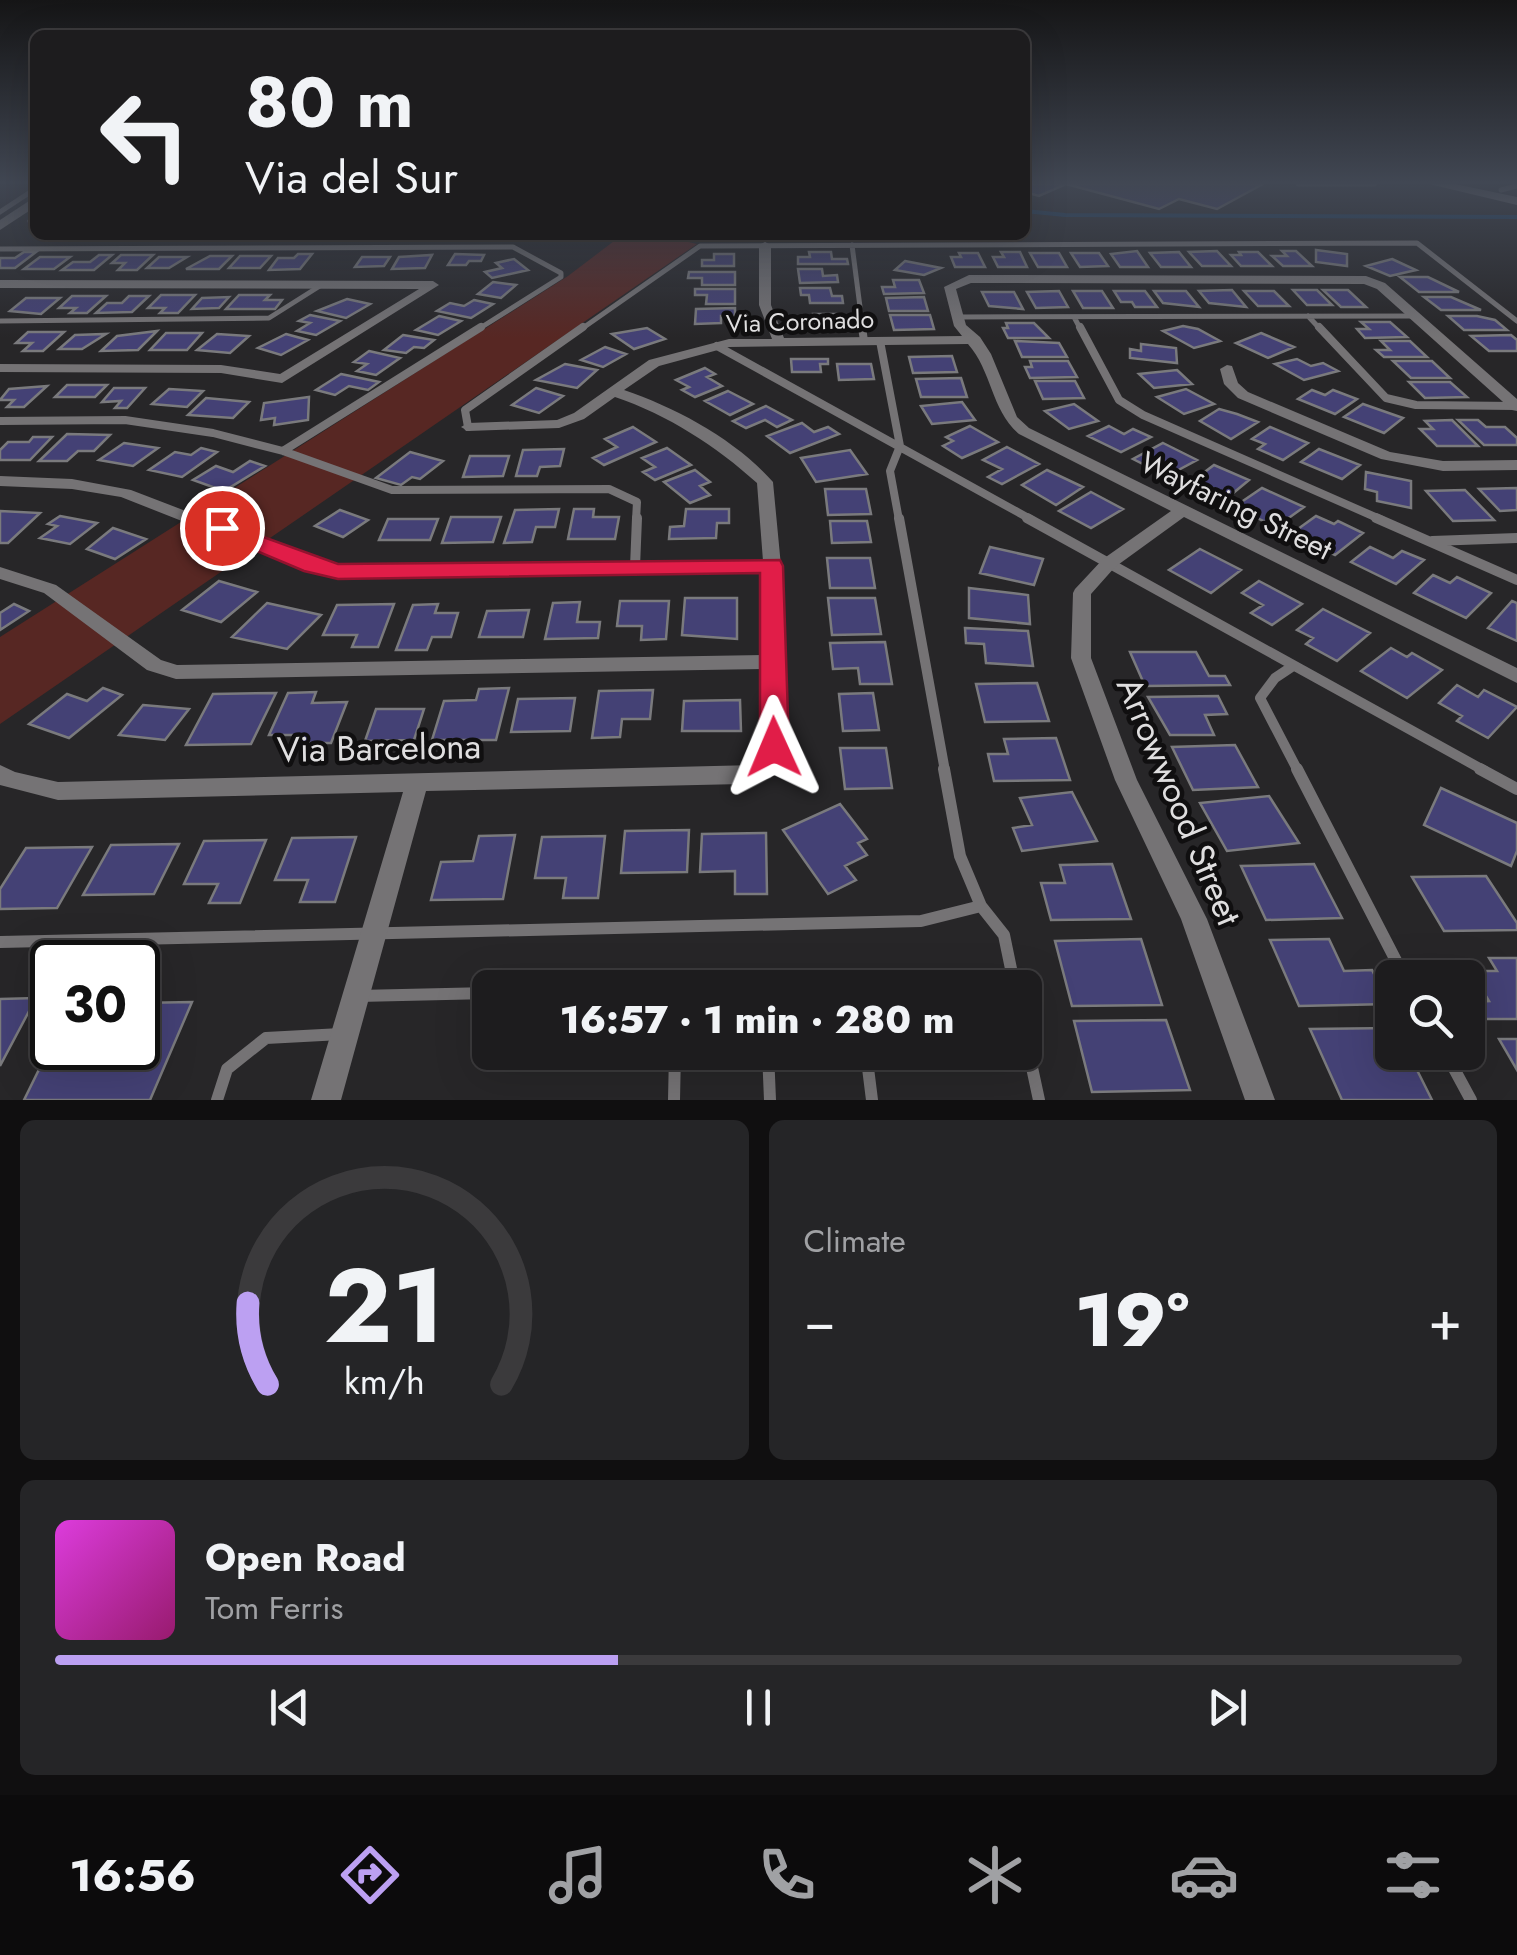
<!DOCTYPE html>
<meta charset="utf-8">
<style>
body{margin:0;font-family:Jost,sans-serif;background:#252527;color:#f1f3f6;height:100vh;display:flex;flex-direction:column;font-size:38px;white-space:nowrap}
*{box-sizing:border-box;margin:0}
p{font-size:32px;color:#a0a1a4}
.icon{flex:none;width:55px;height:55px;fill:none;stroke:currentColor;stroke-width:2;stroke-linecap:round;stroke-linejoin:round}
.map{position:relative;height:1100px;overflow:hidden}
.side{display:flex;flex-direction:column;gap:20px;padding:20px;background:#100f10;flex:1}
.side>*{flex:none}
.hud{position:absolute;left:30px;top:30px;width:1000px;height:210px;border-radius:15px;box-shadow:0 10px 40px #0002,0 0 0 2px #3b3a3c;background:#1d1c1e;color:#f1f3f6;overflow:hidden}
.fabs{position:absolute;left:1375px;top:960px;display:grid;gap:20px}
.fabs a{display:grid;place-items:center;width:110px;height:110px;border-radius:15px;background:#1d1c1e;box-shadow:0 10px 40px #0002,0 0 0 2px #3b3a3c;font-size:50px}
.speed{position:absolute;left:30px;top:940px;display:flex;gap:20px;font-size:50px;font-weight:700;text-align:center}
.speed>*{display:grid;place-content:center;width:130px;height:130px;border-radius:50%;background:#1d1c1e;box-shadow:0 10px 40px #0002,0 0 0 2px #3b3a3c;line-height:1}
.speed .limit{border:5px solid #111;border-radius:15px;background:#fff;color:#111}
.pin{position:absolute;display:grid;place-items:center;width:85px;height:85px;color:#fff;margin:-42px;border:5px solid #fff;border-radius:50%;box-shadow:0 2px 10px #0007}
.me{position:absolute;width:110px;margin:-55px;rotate:359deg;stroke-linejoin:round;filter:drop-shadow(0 0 8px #0008)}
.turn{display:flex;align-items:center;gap:35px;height:210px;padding:0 50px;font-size:45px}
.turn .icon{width:130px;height:130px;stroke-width:2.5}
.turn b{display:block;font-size:70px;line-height:85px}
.big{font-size:75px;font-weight:800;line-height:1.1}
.side .widget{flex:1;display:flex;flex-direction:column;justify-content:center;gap:15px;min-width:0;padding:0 35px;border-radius:15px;background:#252527}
.side .dial{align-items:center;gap:0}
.dial svg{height:260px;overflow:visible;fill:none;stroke:#3b3a3c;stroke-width:7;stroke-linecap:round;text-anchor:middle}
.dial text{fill:#f1f3f6;stroke:none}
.song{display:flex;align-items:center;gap:30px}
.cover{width:120px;height:120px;border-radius:15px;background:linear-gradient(135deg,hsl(300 70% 55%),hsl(320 70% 35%))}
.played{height:10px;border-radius:5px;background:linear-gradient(90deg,#bca0f2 40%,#3b3a3c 40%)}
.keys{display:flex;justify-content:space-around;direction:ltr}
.heat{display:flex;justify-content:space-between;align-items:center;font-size:55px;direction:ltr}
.side .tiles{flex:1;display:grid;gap:20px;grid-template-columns:1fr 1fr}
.widget:last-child{grid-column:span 2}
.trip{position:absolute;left:472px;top:970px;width:570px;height:100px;border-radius:15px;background:#1d1c1e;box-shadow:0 10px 40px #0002,0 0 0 2px #3b3a3c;font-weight:800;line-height:100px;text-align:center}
.dock{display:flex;height:160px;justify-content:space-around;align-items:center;background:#0c0b0c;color:#a0a1a4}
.dock .icon{width:70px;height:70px}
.dock .active{color:#bca0f2}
.dock b{font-size:45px;color:#f1f3f6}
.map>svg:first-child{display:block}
.green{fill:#572723}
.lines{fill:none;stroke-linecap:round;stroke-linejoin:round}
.stream{stroke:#15406a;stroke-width:4}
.building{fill:#444175;stroke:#7a7a7d;stroke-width:2.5}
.service-far3{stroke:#757375;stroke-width:5}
.service-far2{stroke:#757375;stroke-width:8}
.service-far1{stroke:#757375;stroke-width:10}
.service{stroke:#757375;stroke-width:12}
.minor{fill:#757375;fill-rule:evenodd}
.tertiary{fill:#757375;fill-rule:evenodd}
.secondary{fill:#757375;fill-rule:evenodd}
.route{fill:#e11d48;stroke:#92132f;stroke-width:2.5}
.labels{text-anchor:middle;stroke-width:9;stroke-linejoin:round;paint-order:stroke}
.far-street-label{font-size:25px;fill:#dfdedf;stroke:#100f10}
.street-label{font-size:30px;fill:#dfdedf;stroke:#100f10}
.near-street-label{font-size:35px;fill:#dfdedf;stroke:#100f10}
</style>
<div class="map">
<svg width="1517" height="1100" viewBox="0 0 1517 1100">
<rect width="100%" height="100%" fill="#272628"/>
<path class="green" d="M622 235H693L684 241 697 244 0 724V637L568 276Z"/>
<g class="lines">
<path class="stream" d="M1025 211 1065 215 1517 217"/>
</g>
<path class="building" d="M1025 184H1263L1217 209 1179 199 1159 209 1066 184 1039 196 1025 192Z
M1316 250 1347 254V266L1316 262Z
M1137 251 1148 267H1120L1111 254Z
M1217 251 1231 266H1202L1189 252Z
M1282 251H1296L1312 266H1283L1272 256H1287Z
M24 252H36L15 268H0V258H15Z
M809 252H831L832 259H847L848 264H798V257H810Z
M1001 252H1020L1027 267H998L993 257H1004Z
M1179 252 1191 267H1161L1150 253Z
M1239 252H1258L1272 266H1241L1231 255H1241Z
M959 253H978L985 267H955L951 257H961Z
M1030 253H1059L1067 267H1038Z
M1071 253H1099L1108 266 1080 267Z
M298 254H312L300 269 269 270 278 258H294Z
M455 254 484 255 481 261H469L466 265H448Z
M714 254H734V266H702V260H714Z
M99 255H112L94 270H62L73 262H90Z
M121 255H153L137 270H118L125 263H112Z
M432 255 425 268 392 269 399 257Z
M210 256H232L219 269H186Z
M240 256H271L260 268H229Z
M40 257H70L54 269H24Z
M159 257H187L169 268H147Z
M362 257H390L384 266 355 267Z
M514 259 528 270 492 278 485 272 502 268 496 263Z
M1392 259 1416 270 1390 276 1366 266Z
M905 261 941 268 924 275 895 270Z
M798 269H822L823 276 837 275 838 282 800 283Z
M689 272H735V285H702V278H688Z
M1400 277H1428L1459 292H1419Z
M893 280H919L924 293 884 294 882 287H895Z
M493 282 516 285 501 298 478 294Z
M800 288H830L832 296H842L843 303H810L809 295H801Z
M695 289H735V304H706L707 295H695Z
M1232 290 1246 307 1209 303 1199 291Z
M1293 290H1317L1332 305H1307Z
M1323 290H1348L1366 307H1341Z
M1059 291 1068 307 1036 308 1027 292Z
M1073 291H1102L1113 308H1083Z
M1114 291H1145L1157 307H1135L1132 302H1121Z
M1154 291H1186L1199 307 1163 303Z
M1244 291H1274L1289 306H1258Z
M982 292H1014L1023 309 989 306Z
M161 295H195L178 313H160L165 308H148Z
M239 295H270L265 300H282L275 309H226Z
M72 296H106L87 313H70L76 308H59Z
M129 296H149L132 312 96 313 107 303H122Z
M229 297 219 308 192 309 202 298Z
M924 297 928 311H889L886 298Z
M1424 297H1451L1481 310H1441Z
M26 298H60L41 314 10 311Z
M347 299 370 304 346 318 317 311Z
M474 300 493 304 471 318 437 311 450 303 464 306Z
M735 308V316H721V323L695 324 696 309Z
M813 314H840L843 330H815Z
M310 315 340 321 316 335 297 331 310 323 299 321Z
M890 315H930L934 329 894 330Z
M439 316 461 321 438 335 416 330Z
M1448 316H1477L1495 320 1507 330H1464Z
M1361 322H1390L1407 337 1365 338 1357 329H1369Z
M1006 323H1034L1049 338H1008L1003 328H1008Z
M1183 326 1198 329 1220 341 1194 348 1163 331Z
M647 328 665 339 634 349 612 334Z
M157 331 138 350 101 351 117 336Z
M28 332H64L43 351H23L32 343H16Z
M166 333H202L187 350H150Z
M1261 333 1294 347 1268 358 1236 343Z
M106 334 82 349H59L75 335Z
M217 334 249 336 230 353 197 350Z
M286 334 308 340 281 355 258 348Z
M403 335 434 340 424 348 414 347 406 353 384 350Z
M1511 335 1517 340V351H1489L1471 336Z
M1015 341 1059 343 1067 357H1022Z
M1381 341H1410L1427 357H1384L1376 350H1390Z
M1141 344 1176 348 1177 363 1130 358V349L1141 351Z
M605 347 626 354 603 367 581 360Z
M369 351 400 358 376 375 357 371 367 364 354 362Z
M952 356 957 372 913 373 909 357Z
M791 359H828V364H820L821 372H792Z
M1297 359 1311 366 1323 363 1338 371 1304 380 1275 364Z
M1030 361H1068L1077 377 1030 378 1025 367H1032Z
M1393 361H1432L1450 378H1411Z
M565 364 597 370 577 388 536 380Z
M837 364H871L874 379 839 380Z
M705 368 715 374 707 377 722 386 695 397 682 390 689 387 676 380Z
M1177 370 1192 384 1154 388 1139 374Z
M341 374 379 382 368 390 349 386 335 395 316 390Z
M961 378 967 397H921L916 379Z
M1035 381H1075L1084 398 1043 399Z
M1409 382H1450L1467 397 1425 398Z
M67 385H107L95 397H55Z
M47 386 24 407H7L14 400H0L9 389Z
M114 388H145L127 408H115L121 401 102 402Z
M536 388 563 396 539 413 512 405Z
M169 389 203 391 187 407 152 404Z
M1186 389 1214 404 1184 414 1157 397Z
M1312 390 1325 395 1333 390 1357 399 1335 414 1298 399Z
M728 391 753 404 730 415 705 401Z
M309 397 308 420 274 425 275 418 261 420 264 403Z
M206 398 249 402 233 418 188 415Z
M962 402 975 420 932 424 921 406Z
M1074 404 1098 421 1069 429 1045 411Z
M1363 404 1403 418 1384 433 1344 417Z
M766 406 792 420 777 427 765 420 746 428 733 421Z
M1219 409 1237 414 1258 422 1231 439 1200 421Z
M1452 420 1478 446H1437L1420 429H1433L1425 421Z
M1458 420H1478L1486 427H1505L1517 438V445H1484Z
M802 423 814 432 828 427 839 434 790 453 767 436Z
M970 426 998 442 962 458 943 446 953 441 946 437Z
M1109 426 1124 434 1133 429 1151 437 1121 452 1088 436Z
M633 427 656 442 604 465 593 458 617 447 605 439Z
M1270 427 1308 443 1283 460 1258 449 1265 444 1252 439Z
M67 434 110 435 94 451H78L67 461H39Z
M33 437H52L30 460H0V450L8 442H29Z
M124 443 158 448 133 466 99 460Z
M1163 443 1197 460 1167 476 1133 459Z
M1007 447 1039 464 1002 484 988 477 1002 469 983 460Z
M201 448 217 452 182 477 149 470 175 452 191 455Z
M667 448 691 465 655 480 643 472 655 467 642 458Z
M564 449 560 466 540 467 537 476H516L523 450Z
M1319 449 1360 465 1342 479 1301 462Z
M850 450 867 474 816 482 801 458Z
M410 452 443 461 420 479 412 477 401 485 376 478Z
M470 456H509L503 476 463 477Z
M250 461 265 466 224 491 193 480 216 466 233 472Z
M1214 465 1249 480 1226 499 1190 483Z
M695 470 710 482 700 486 710 495 690 503 664 482Z
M1047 470 1083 487 1056 505 1022 485Z
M1366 472 1411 481V508L1377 501V492L1365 489Z
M1262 488 1304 507 1276 527 1234 507Z
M1517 488V510L1500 511 1479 489Z
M825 489H866L871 514 828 515Z
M1465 490 1494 520 1453 521 1426 491Z
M1091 492 1123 509 1091 528 1059 511Z
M559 509 555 527H536L532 542 504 543 515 510Z
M574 509H594L593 517H619L615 539H568Z
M686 509H729V523H717L716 538 669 539 670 527 684 526Z
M340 510 368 520 343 537 315 526Z
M0 511 40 513 8 543H0Z
M60 516 97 523 70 544 40 538 57 526 48 524Z
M1316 516 1334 524 1338 521 1363 533 1335 555 1291 534Z
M451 517H501L493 542 442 543Z
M388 519H438L430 540H379Z
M830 521H867L871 542 832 543Z
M113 528 146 539 115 559 87 549Z
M990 547 1043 559 1034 585 980 573Z
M1370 547 1393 558 1402 551 1424 560 1396 584 1351 562Z
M1200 549 1241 570 1211 593 1169 570Z
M827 558H870L875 588H830Z
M1433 575 1450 583 1457 577 1491 593 1466 618 1414 593Z
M219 581 257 592 221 622 182 610Z
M1259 581 1302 604 1272 625 1251 613 1263 605 1242 593Z
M969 588 1028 595 1030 624 969 618Z
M685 598H737V639L682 635Z
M828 598H875L881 634 832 635Z
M620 601H669L666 639 641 640 642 626H617Z
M1512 601 1517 603V641L1488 628Z
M580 602 577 622H600L598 638 545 639 553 603Z
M267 603 321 615 287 649 232 637Z
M14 604 29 611 0 630V613Z
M394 604 378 647H352L357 635H323L337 605Z
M438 604 435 613H458L451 637H432L427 650H396L413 605Z
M1323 609 1370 633 1337 661 1306 644 1313 638 1297 630Z
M529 610 523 637H479L487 611Z
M965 628 1028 631 1033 666 986 663 984 644 966 643Z
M885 642 892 684H860L858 668 833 669 830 643Z
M1391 648 1407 657 1412 653 1442 670 1407 698 1361 671Z
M1130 652H1196L1209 676H1225L1230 685 1145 686Z
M1037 683 1049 721 985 722 976 684Z
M1457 685 1478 697 1484 690 1517 707 1488 738 1457 721 1462 716 1439 703Z
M103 688 122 695 69 738 29 724 67 694 87 701Z
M509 688 496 740H432L444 701 476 700 479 689Z
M653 690 650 719H622L620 737 592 738 599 691Z
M316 692 312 703 347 702 331 743H297L301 735H269L288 693Z
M276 693 251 744 186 745 213 694Z
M873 693 879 730 843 731 839 694Z
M1218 696 1227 714 1205 715 1214 735H1170L1148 697Z
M575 698 570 731 511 732 518 699Z
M740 700 741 731H682L684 701Z
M143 705 189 709 165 740 119 735Z
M376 709H424L414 740 365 741Z
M1056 738 1070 780 994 781 988 754H1008L1004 739Z
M1235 745 1258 787 1193 790 1172 747Z
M840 748H886L892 788 845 789Z
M1441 788 1517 823V851L1511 866 1424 825Z
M1072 792 1097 841 1022 851 1013 828 1032 825 1020 798Z
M1269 796 1299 843 1227 851 1200 803Z
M840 804 867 839 858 843 867 855 845 866 856 880 828 894 783 830Z
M689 830 687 872 621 873 625 831Z
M766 833 767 894H735V871L700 872 702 834Z
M515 835 503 899 431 900 441 862 473 861 479 836Z
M605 836 598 898H563L566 878H535L542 837Z
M356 837 335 902H300L308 880H275L292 838Z
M266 840 240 903H209L218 884H184L204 841Z
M179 844 154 894 83 895 111 845Z
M92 847 57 908 0 909V889L26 848Z
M1112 864 1131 919 1051 920 1041 883H1065L1060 865Z
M1314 864 1342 918 1266 920 1241 866Z
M1486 876 1517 923V930L1444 931 1412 877Z
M1141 939 1162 1005 1072 1006 1055 941Z
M1329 939 1344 971 1372 970 1389 1004 1299 1006 1270 940Z
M1489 958H1517V1019H1478L1468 1002 1489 1001 1471 971H1497Z
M36 998 0 1066V999Z
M192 1002 150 1100H24L52 1043V1048H138V1003Z
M1166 1020 1190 1090 1092 1092 1074 1021Z
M1392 1028V1052H1408L1432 1100H1342L1310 1029Z
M1499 1039H1517V1070Z"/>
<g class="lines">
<path class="service-far3" d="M1298 184H1374
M1501 190 1517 186
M0 212 35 189
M30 221H35
M852 245 863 330
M0 249 513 247 561 273V277L477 330
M1308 316 1321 330
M958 317 1415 316
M1074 317 1081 330
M0 321 269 318 323 284
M580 330 700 246 1417 243 1517 321"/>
<path class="service-far2" d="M862 327 864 341
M1080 327 1119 400 1143 415 1382 520
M1319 327 1386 398 1416 405 1516 406
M880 341 900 446 890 471 899 520
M717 346 1032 520
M0 421 125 420 213 433 283 451 392 490 609 489 637 502 636 520
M468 427 465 410 583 327
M283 451 481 327"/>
<path class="service-far1" d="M899 518 945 771
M1027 518 1485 771
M1376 518 1517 580
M1432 541 1517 538
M635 567 637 518
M1293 666 1275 678 1260 698 1298 771"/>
<path class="service" d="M944 769 960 856 981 906 1004 935 1015 988
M1297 769 1405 978
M1480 769 1517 789
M0 942 921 921 981 906
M730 988 832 983 850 988
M358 996 490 993
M1025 1035 1039 1100
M768 1052 770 1100
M866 1052 872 1100
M1445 1052 1471 1100
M217 1100 227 1069 266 1038 341 1034
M674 1100 675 1052"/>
<path class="minor" d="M765 242 771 245V305L784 338 962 336 954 326 944 287 969 275 1366 276 1385 283 1517 399V411L1512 410 1377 289 1364 284 971 283 956 289 966 325 980 337 991 354 1017 417 1029 428 1517 668V683L1184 517 1115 567 1091 594V658L1137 780 1207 919 1275 1100H1245L1181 919 1115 780 1071 658 1073 593 1075 589 1103 559 1171 511 1019 434C991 410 992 371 968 344L729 347 659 366 624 390C677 408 736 440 773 482L781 566 785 747 771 778 742 784 426 791 341 1100H311L403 792 58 800 0 785V765L15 772 58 782 755 765 763 747V669L176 679 147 670 44 593 0 579V567L56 585 161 660 177 665 763 655V572L338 577 306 570 121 497 72 489 0 486V476L72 479 131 490 316 561 338 565 763 561 757 483C716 446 668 415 615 397L584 419 559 428 468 431 461 427 468 423 557 420 574 413 649 360 729 339H772L759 305V245Z
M0 280 433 281 439 285 282 383 221 373 0 372V364L221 365 280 374 419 289 0 288Z
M1227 365 1232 366 1238 383 1248 392 1390 452 1443 461 1517 460V470L1443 471 1381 459 1238 398 1224 384 1220 369Z"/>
<path class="tertiary" d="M35 197V207L0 230V220Z"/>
<path class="secondary" d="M1429 184H1455L1517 197V205Z"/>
</g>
<linearGradient id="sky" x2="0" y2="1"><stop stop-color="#151516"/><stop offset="0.54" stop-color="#414753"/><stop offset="1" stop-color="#414753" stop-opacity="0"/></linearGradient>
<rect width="1517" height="338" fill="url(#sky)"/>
<path class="route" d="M222 522 338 564 780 560 783 566 789 747 784 755 774 758 765 755 760 747V573L338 579 304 571 214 533 210 528Z"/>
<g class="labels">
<g class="far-street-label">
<text transform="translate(800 321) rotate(-2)" y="9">Via Coronado</text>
</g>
<g class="street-label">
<text transform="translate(1236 506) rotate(26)" y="10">Wayfaring Street</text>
</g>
<g class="near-street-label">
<text transform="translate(379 748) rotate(-1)" y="12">Via Barcelona</text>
<text transform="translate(1179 801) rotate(67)" y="12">Arrowwood Street</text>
</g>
</g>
</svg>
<div class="fabs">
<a><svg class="icon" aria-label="search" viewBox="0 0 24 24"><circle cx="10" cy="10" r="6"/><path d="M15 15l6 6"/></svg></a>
</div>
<div class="speed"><div class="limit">30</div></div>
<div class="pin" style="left:222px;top:528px;background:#d93025"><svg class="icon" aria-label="arrive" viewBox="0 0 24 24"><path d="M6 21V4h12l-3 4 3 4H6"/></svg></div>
<svg class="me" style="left:774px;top:747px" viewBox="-20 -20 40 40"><path d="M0-17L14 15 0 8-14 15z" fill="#e11d48" stroke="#fff" stroke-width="4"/></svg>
<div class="trip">16:57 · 1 min · 280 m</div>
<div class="hud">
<div class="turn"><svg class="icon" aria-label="left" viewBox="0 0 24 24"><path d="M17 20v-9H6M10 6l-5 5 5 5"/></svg><div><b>80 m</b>Via del Sur</div></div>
</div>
</div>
<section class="side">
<div class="tiles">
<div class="widget dial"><svg viewBox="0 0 100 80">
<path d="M14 69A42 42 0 1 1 86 69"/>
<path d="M14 69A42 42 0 0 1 8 44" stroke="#bca0f2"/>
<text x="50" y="56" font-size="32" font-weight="700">21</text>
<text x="50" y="72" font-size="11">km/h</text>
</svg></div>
<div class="widget"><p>Climate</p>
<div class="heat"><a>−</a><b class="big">19°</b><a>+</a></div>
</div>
<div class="widget">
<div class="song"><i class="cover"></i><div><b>Open Road</b><p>Tom Ferris</p></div></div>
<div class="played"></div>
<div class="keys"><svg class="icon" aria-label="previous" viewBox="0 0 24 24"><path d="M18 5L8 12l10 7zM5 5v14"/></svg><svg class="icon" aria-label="pause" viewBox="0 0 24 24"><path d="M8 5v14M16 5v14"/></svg><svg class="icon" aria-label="next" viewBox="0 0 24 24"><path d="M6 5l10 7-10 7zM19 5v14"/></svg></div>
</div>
</div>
</section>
<nav class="dock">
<b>16:56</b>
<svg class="icon active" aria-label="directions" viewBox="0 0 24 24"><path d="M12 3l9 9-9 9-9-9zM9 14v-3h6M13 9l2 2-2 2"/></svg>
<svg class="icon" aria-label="music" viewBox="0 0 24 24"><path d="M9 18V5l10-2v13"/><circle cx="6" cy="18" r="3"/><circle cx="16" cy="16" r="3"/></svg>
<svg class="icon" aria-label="phone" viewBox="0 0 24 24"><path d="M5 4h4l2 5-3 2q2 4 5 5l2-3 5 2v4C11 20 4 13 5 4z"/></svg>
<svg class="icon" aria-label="climate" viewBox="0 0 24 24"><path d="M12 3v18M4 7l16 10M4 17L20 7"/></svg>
<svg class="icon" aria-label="car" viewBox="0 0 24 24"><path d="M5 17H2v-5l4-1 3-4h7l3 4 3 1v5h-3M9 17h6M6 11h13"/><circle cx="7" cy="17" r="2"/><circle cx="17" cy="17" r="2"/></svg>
<svg class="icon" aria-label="filters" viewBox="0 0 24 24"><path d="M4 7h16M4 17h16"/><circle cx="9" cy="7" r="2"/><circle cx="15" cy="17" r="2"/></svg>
</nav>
